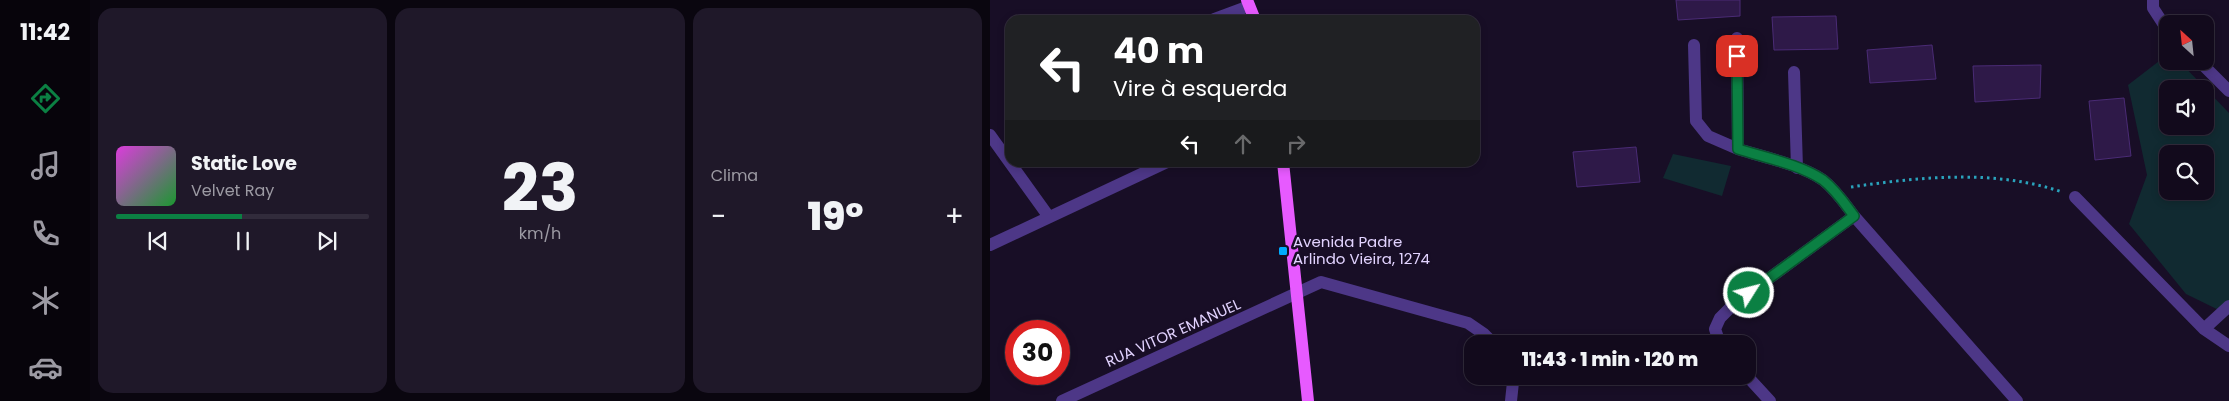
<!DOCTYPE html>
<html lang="pt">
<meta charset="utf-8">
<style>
body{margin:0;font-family:Poppins,sans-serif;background:#1f1829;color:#f1f3f6;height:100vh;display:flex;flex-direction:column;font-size:19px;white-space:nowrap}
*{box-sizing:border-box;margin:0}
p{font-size:16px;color:#9c9aa3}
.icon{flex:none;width:28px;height:28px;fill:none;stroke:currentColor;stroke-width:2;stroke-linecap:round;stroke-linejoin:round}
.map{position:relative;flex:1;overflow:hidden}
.details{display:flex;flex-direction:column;gap:8px;padding:8px;background:#0a060f;width:900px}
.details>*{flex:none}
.top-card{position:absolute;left:15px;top:15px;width:475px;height:152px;border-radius:15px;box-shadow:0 2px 8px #0003,0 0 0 1px #312b3b;background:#202124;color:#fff;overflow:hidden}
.needle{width:32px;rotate:333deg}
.tools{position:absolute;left:1169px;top:15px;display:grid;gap:10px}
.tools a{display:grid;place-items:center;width:55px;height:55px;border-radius:10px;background:#120a1c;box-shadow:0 2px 8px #0003,0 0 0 1px #312b3b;font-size:25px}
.speed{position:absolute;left:15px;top:320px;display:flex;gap:10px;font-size:25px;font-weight:700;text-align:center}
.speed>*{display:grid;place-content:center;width:65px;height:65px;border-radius:50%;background:#120a1c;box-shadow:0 2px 8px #0003,0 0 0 1px #312b3b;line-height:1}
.speed .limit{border:8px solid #d22;background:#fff;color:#111}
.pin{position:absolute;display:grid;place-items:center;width:42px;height:42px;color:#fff;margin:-21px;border-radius:10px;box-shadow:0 2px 8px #0006}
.me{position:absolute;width:55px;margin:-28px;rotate:54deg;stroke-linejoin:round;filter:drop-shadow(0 0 4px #0008)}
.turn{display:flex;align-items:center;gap:18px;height:105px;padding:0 25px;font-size:22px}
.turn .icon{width:65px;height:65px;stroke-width:2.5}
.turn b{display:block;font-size:35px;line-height:42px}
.lanes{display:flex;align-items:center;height:48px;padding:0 25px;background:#0003;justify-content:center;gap:25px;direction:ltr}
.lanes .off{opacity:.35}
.big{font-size:38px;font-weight:800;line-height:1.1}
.details .widget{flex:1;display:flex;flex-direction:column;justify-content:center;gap:8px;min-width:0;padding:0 18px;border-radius:15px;background:#1f1829}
.details .dial{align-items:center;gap:0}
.dial b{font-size:65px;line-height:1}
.song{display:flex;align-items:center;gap:15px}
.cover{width:60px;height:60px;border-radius:8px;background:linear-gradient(135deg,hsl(300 70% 55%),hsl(130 70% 35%))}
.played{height:5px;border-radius:2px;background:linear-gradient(90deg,#0b8043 50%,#312b3b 50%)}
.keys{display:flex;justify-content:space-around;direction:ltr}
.heat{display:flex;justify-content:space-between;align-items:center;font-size:28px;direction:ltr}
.details .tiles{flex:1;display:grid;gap:8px;grid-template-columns:repeat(3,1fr)}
.trip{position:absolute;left:474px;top:335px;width:292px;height:50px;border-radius:15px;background:#120a1c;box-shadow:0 2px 8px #0003,0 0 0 1px #312b3b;font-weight:800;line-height:50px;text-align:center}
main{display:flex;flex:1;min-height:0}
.tab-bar{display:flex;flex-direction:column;width:90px;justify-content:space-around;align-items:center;background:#07040b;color:#9c9aa3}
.tab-bar .icon{width:35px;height:35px}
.tab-bar .active{color:#0b8043}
.tab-bar b{font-size:22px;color:#f1f3f6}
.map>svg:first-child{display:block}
.green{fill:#112a31;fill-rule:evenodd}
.building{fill:#2e1948;stroke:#4a2b75}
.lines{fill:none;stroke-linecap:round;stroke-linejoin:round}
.path{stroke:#2aa3bc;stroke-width:3;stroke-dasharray:2.5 4;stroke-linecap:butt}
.minor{stroke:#4d3787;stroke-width:12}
.major{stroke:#e75aff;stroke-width:12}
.route-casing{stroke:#07532c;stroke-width:12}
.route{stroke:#0b8043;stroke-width:9}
.poi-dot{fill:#00abfe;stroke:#180e26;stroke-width:2}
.labels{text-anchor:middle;stroke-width:5;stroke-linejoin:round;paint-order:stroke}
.poi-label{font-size:15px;fill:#e2d3ff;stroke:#180e26;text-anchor:start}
.street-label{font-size:15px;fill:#e2d3ff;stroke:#180e26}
</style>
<main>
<nav class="tab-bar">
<b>11:42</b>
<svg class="icon active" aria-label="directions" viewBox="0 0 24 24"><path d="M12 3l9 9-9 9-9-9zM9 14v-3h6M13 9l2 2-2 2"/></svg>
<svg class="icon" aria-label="music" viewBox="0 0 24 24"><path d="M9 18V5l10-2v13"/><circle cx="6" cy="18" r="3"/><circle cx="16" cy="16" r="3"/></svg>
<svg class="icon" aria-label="phone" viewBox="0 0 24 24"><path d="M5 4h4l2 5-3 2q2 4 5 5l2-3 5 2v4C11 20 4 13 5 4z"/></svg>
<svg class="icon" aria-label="climate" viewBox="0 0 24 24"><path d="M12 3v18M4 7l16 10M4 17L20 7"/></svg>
<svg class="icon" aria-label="car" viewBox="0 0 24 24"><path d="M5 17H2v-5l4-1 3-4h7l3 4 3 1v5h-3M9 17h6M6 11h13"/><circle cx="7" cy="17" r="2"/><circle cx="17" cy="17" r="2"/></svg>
</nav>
<section class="details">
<div class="tiles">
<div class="widget">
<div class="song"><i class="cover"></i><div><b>Static Love</b><p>Velvet Ray</p></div></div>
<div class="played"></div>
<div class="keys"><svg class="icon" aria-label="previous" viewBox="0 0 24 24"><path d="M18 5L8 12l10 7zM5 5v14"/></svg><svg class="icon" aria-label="pause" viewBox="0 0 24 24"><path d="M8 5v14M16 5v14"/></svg><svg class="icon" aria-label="next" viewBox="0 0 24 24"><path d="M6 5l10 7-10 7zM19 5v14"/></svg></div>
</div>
<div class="widget dial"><b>23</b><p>km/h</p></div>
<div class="widget"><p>Clima</p>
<div class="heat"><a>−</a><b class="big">19°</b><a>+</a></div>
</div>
</div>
</section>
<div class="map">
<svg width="1239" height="401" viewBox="0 0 1239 401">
<rect width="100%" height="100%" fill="#180e26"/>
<path class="green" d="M1177 55 1178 61H1189L1239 113V315L1196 294 1139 224 1157 175 1138 85ZM1178 89H1215V126H1178ZM1178 154H1215V191H1178Z
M683 154 741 166 732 196 673 178Z"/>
<path class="building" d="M686 0H750V16L688 20Z
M846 16 848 49 784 50 782 17Z
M942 45 946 79 880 83 877 50Z
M1051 65 1050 98 985 102 983 66Z
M1134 98 1141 156 1105 160 1099 101Z
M646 147 650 182 587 187 583 152Z"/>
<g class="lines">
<path class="path" d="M861 187C930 177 1005 169 1072 192"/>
<path class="minor" d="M1163 0V8L1178 31
M224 19 259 6
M747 38 748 149C776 158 809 164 833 180 846 190 855 204 864 216
M704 45 706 121 718 136 748 149
M1209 61 1239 91
M804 72 807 168
M0 135 59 217
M1085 197 1214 329 1239 346
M0 245 177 162
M1214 329 1239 306
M730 344 725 329 730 318 744 304 864 216 1027 401
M520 376 523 382 521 401
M757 376 780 401
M72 401 331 282 478 323 494 334 504 344"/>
<path class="major" d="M257 0 265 20
M293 162 318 401"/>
</g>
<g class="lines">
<defs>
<path id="route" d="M747 56 748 149C776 158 809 164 833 180 846 190 855 204 864 216L759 293"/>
</defs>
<use href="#route" class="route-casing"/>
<use href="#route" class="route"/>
</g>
<rect class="poi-dot" x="288" y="246" width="10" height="10" rx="2.5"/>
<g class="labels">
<g class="poi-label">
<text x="303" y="247">Avenida Padre<tspan x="303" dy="17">Arlindo Vieira, 1274</tspan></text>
</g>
<g class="street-label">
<text transform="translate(183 333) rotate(-24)" y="5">RUA VITOR EMANUEL</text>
</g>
</g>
</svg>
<div class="tools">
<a><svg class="needle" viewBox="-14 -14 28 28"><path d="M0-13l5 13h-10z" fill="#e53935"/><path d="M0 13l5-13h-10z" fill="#9c9aa3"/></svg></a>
<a><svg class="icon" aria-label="sound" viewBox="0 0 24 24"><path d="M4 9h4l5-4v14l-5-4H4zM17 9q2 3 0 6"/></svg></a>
<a><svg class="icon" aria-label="search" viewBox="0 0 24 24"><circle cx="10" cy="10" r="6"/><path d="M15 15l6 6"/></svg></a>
</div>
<div class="speed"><div class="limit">30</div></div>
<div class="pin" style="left:747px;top:56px;background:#d93025"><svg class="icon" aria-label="arrive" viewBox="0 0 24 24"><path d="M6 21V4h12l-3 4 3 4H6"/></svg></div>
<svg class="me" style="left:759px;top:293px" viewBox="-20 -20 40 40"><circle r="17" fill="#0b8043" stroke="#fff" stroke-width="3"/><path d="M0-11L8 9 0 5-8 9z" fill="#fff"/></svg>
<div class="trip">11:43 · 1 min · 120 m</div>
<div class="top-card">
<div class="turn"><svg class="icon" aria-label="left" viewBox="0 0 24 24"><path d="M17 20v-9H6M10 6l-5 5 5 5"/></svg><div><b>40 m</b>Vire à esquerda</div></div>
<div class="lanes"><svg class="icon" aria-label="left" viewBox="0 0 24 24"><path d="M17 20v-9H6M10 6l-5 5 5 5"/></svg><svg class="icon off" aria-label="ahead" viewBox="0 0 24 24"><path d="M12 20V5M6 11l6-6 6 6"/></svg><svg class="icon off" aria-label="right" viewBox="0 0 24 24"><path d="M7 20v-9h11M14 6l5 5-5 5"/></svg></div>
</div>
</div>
</main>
